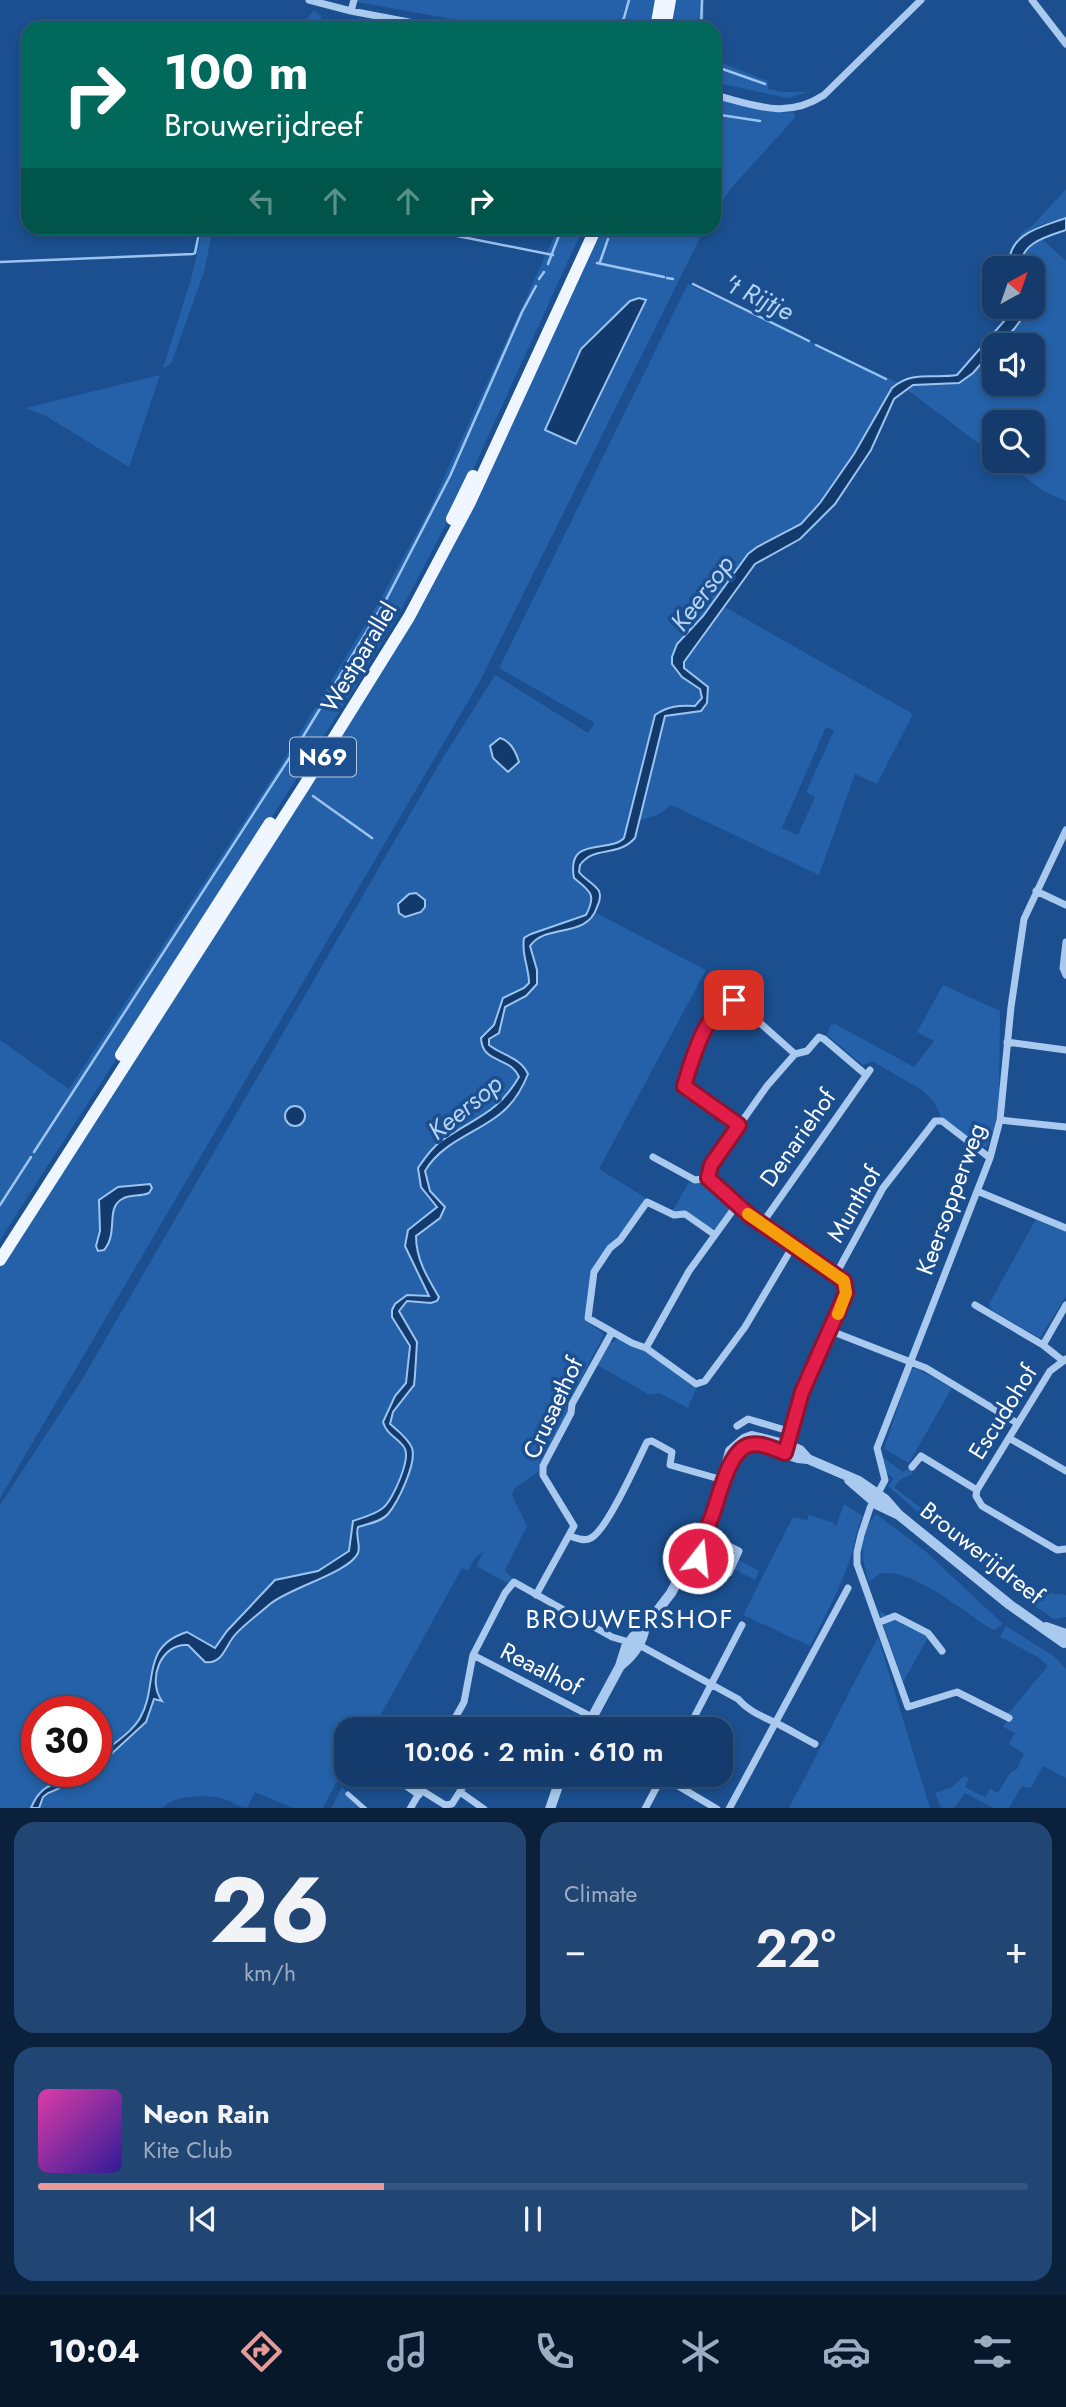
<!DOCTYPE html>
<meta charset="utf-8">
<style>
body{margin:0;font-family:Jost,sans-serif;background:#214673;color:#f1f3f6;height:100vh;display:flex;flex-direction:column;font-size:26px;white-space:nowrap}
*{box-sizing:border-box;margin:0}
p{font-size:23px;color:#9dadc1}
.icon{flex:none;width:38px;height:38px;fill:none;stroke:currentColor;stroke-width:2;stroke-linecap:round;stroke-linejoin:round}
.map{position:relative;height:1808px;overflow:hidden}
.side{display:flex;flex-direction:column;gap:14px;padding:14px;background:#0b203b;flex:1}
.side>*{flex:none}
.hud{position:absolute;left:21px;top:21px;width:700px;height:214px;border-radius:21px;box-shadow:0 4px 10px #0003,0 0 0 2px #33557e;background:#00695c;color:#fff;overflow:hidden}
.needle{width:46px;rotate:40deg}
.tools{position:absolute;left:982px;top:256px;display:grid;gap:14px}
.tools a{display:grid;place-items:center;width:63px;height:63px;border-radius:14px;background:#143b6b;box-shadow:0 4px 10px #0003,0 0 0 2px #33557e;font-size:35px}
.speed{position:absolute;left:21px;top:1696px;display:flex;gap:14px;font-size:35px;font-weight:700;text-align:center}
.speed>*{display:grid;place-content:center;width:91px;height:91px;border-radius:50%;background:#143b6b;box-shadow:0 4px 10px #0003,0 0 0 2px #33557e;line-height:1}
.speed .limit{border:10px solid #d22;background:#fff;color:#111}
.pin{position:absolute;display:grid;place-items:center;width:60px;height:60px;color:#fff;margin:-30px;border-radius:14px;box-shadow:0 4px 10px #0006}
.me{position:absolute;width:77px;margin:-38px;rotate:16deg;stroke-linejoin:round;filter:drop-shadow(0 0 5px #0008)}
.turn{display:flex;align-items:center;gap:24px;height:147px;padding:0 28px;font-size:32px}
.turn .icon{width:91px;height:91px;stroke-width:2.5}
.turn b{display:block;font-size:49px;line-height:60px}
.lanes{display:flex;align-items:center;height:66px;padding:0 28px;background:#0003;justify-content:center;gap:35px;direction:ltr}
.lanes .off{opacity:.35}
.big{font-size:52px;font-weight:600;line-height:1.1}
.side .card{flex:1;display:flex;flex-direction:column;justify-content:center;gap:10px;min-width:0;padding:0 24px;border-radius:21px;background:#214673}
.side .dial{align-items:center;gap:0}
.dial b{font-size:91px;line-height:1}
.song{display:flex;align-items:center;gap:21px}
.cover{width:84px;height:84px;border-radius:10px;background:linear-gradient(135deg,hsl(320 70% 55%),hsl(250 70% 35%))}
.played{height:7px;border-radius:4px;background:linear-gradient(90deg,#e69b98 35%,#33557e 35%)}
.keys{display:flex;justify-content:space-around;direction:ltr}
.heat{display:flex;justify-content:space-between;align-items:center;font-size:38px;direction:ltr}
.side .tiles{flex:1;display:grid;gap:14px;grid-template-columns:1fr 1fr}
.card:last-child{grid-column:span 2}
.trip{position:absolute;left:334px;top:1717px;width:399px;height:70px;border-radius:21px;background:#143b6b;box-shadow:0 4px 10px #0003,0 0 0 2px #33557e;font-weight:600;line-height:70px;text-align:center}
.tab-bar{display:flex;height:112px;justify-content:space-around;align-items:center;background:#08182b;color:#9dadc1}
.tab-bar .icon{width:49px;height:49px}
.tab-bar .selected{color:#e69b98}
.tab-bar b{font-size:32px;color:#f1f3f6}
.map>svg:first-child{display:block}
.green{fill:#2461a8;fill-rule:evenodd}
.water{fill:#123a6d;stroke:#9cc4f0;stroke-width:2}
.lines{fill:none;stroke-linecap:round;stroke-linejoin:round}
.stream{stroke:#9cc4f0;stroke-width:2.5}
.pedestrian{stroke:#a9c9ee;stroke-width:5}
.minor{stroke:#a9c9ee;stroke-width:7}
.tertiary{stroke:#a9c9ee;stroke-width:10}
.primary{stroke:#f0f6ff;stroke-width:12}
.route-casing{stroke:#92132f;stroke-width:18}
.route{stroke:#e11d48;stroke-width:12}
.slow{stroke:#f59e0b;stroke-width:12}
.labels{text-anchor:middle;stroke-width:7;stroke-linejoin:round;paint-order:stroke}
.shield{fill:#1b4f8f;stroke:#bbcadd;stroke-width:2}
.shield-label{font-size:23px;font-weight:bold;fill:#fff}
.street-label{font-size:24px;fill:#fff;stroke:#1b4f8f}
.water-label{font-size:26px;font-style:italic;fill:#b5d3f5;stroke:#1b4f8f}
.neighbourhood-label{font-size:26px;letter-spacing:2px;fill:#fff;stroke:#1b4f8f}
</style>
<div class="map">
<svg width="1066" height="1809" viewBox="0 0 1066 1809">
<rect width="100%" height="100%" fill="#1b4f8f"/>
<path class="green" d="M357 0H658L654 28H502L357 2Z
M672 0H704V28H668Z
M314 10 321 16 319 27 300 28Z
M714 60 768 81V89L783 92H808L787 98 714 82Z
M714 99 772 111 795 113 794 119 732 187 714 213Z
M1066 189V218L1037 226 1019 239 1021 233 1033 225Z
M203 228H213L204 272 171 364 163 368 191 279Z
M558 228H583L461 496 400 612 356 686 0 1240V1040L69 1089 278 769 380 600 429 510Z
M599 228H705L480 681 0 1498V1264L392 651ZM645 300 577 443 545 430 581 349 630 301ZM150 1184 141 1196C100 1195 121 1225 107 1247L96 1246 100 1231V1200L118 1187Z
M1041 238 1066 261V501L1045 492 1002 460H1032V422H994V455L906 389C925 379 946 390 965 380L994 349V383H1032V345H998C1010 333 1021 323 1026 306H1032V268H1020C1021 254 1029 244 1041 238Z
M688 284 899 383 886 397 878 415 854 454 820 503 801 524 748 554 703 616 677 644 682 677 700 689 702 698 695 706 655 715 624 838C615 848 595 845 582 850L574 878C590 891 597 894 586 915L531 934 524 938C521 954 529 968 529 983L524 988 503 998 494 1025 481 1038 482 1046 515 1067 519 1077C498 1114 476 1116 444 1139 434 1146 426 1158 418 1168L428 1197 437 1207 405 1246 429 1297 407 1295 395 1304C402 1329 418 1358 405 1384 403 1389 398 1392 395 1396 390 1404 387 1414 383 1422L406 1451C403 1474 396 1501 374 1514 368 1517 360 1518 353 1521L349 1551 318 1571 288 1576 281 1579 257 1598 215 1648C207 1645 199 1636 192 1634 172 1628 153 1661 150 1676 147 1689 148 1702 143 1714 135 1732 110 1745 96 1759V1712H37V1771H81C59 1787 43 1779 31 1808L0 1809V1505L83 1378 438 766 495 675 588 733 595 723 499 668Z
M160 375 129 467 46 416 25 408Z
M723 606 913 714 877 784 855 774 819 875 671 805 658 815 638 821 665 716 707 703 699 679 684 668V662ZM826 727 834 731 806 792 815 797 798 835 782 828Z
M596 913 706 970 599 1169 646 1198 591 1272 584 1319 603 1333V1336L567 1406 568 1413 539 1467 538 1472 515 1488 512 1495 527 1526 505 1570 516 1583 509 1584 478 1567 477 1565 483 1552 475 1558 468 1571 462 1568 373 1729H346V1771L336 1783 323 1808H293L255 1792 247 1808C237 1807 230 1800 221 1798 205 1795 174 1795 163 1808L39 1809 45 1794 96 1771 112 1753 146 1722 154 1699 162 1701C147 1681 161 1643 189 1645L193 1651 224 1654 235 1635 272 1603 287 1593 332 1573 356 1557 359 1550 356 1532 358 1527 388 1514 404 1486 409 1471 406 1440 403 1434 390 1424 393 1412 414 1385 415 1375 417 1342 399 1311 407 1301 431 1303 438 1297C427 1277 416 1259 416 1236L429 1226 445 1207 430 1191 425 1171C453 1127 505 1130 528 1074L513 1057 500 1054 488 1045 489 1039 499 1032 505 1007 526 996 537 970 530 946C544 925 581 936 596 913Z
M943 985 1000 1011 999 1100 994 1129 987 1147 978 1146 942 1118 933 1101 922 1090 872 1061 863 1065 827 1035 830 1025 835 1024 914 1067 934 1041 917 1032Z
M689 1182H708L728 1203 730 1212 716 1229C699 1226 690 1209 672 1212Z
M1037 1217 1066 1230V1296L1040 1338 993 1311 989 1304Z
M619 1338 646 1352 691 1385 697 1387 688 1408 659 1393 650 1395 597 1365 609 1344Z
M916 1368 952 1388 909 1463 884 1449 910 1370Z
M880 1455 903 1472 912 1467V1474L901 1479 894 1487 972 1547 1032 1586 1044 1592 1066 1595V1617L1054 1619 1034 1606 926 1519 888 1486 894 1479 886 1472Z
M844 1504 863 1516C855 1532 855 1544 850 1559 840 1589 824 1618 810 1646L743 1615 793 1517 807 1520 809 1515 834 1523 836 1526Z
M876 1514 924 1550 1003 1624 994 1630 991 1629C966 1613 909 1565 879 1574L869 1582C861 1557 857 1536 876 1514Z
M739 1560 759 1571 755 1580 734 1569Z
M879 1611 929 1636 903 1682Z
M1006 1626 1055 1657 1066 1669V1778L1043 1766 1032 1786 1029 1788 1022 1786 1009 1808H994L965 1793 954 1808H941L935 1793 952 1787 964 1776 969 1778 965 1787 985 1797 990 1789 998 1793 1010 1773 1017 1769 1024 1754 1009 1744 1015 1733 1003 1727 1007 1721 1006 1713 1011 1710 1048 1666 1038 1657 1000 1637Z
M878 1637 930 1808H789Z
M342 1787 360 1805V1809H331Z"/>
<path class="water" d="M1066 218V230C1046 237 1021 242 1020 268H1009C1007 233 1041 227 1066 218Z
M639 298 646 300 576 444 545 430 581 349 630 301Z
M1013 306H1026L1023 317 1014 329 998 345H994V349L973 373 959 383 913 385 894 399 871 450 835 504 800 539 755 564 684 662V668L708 687 707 703 701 711 665 716 635 838C617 858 594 845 580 865L579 872C584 879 595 884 599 891 601 896 599 903 597 907 587 939 546 923 530 946L537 970V984L526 996 505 1007 499 1033 489 1039V1045C503 1056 520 1057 528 1074 522 1089 513 1104 500 1114 475 1134 442 1142 425 1171L430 1191 445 1207 440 1218 416 1236C416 1259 427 1277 439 1297L437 1301 431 1303 407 1301 399 1311 417 1342 415 1375 414 1385 393 1412 390 1424C397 1430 408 1438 412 1448 417 1463 398 1502 388 1514 381 1522 367 1524 358 1527 355 1536 361 1545 358 1553 350 1572 289 1588 270 1604 260 1613 242 1626 234 1636 225 1647 222 1665 205 1662L188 1645C160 1643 147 1681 162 1701L154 1699 146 1722 96 1768V1759C110 1745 131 1734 140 1718 159 1686 139 1647 187 1632L215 1648 227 1631 275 1580 318 1571 349 1551 353 1521C364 1517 374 1515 383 1508 393 1500 412 1457 404 1447 397 1437 387 1435 383 1422L395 1396 406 1383 410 1346 392 1317V1310L395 1304 407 1295 429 1296 405 1246 408 1230 437 1207 421 1187 418 1168C425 1158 433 1146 444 1139 476 1117 498 1113 519 1077 510 1056 482 1064 481 1038L494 1025 503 998 524 988 529 983C529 967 521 954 524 938L531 934 586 915C597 894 590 891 574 878 566 835 609 854 624 838L655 715C668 706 679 705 695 706L702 698 700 689 682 677 672 664V657L677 644 703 616 748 554 757 547 801 524 820 503 854 454 892 388C912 370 934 379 957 375L1006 319Z
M500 738C511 741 516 752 519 762L508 772 493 758 490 746Z
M416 893 425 900V907L421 912 405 917 399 913 398 904 409 894Z
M285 1116a10 10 0 1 1 20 0a10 10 0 1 1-20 0Z
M150 1184 152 1188 149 1193C140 1197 130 1194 122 1199 105 1209 119 1232 104 1250L98 1251 96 1246 100 1231 99 1200 118 1187Z
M81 1771H93L81 1779 48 1793 43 1797 39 1808H31C43 1779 58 1787 81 1771Z"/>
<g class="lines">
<path class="stream" d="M616 28 624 18 629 0
M701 28 702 0
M714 66 765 84
M714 114 760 121
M417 228 553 255
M199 232 200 228
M0 262 193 254 195 253 198 238
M600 262 608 239
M597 263 664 277
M548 264 562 228
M667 278 673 279
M539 279 544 272
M693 284 809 341
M816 345 886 379
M313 796 372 838
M34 1152 301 740 387 598 450 476 522 312 536 286
M0 1205 31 1157"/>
<path class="pedestrian" d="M348 1794 365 1809"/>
<path class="minor" d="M309 0 351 11 440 28
M1032 0 1066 44
M351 11 354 0
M714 95C755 105 786 120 824 95L921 0
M1036 891 1066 905
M1066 942 1063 968 1066 975
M1007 1042 1066 1050
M1000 1120 1066 1127
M739 1125 684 1086C692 1060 705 1010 734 1000L795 1054
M653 1157 695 1180 708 1178C744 1218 792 1245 836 1274
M708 1178 711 1165 767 1086 795 1054 807 1051 819 1037 824 1039 865 1074
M977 1191 1066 1228
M761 1225 870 1070
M715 1235 685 1214 674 1215 647 1202 620 1240 610 1248 594 1272 588 1318 632 1343 646 1348 696 1384 705 1381 745 1327 793 1246
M975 1305 1043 1345 1062 1360
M831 1331 926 1368 1017 1423
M1043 1345 1066 1305
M646 1348 689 1271 736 1206
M737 1426 748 1419 792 1432
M1009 1438 1066 1471
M787 1449 802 1392 846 1293 843 1281 836 1274 883 1188 935 1121H942L990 1158
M912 1467 921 1456 977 1490 976 1496 982 1506 1057 1550 1066 1549
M977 1490 1050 1371 1066 1359
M570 1536C576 1538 584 1542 591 1538 607 1530 637 1462 647 1442L652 1441 672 1452 670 1465 723 1480
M693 1555 729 1573 739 1551 704 1533
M536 1595 574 1526 543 1475V1466L571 1413 572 1404 612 1332
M880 1622 895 1616 928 1633 942 1651
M473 1655 592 1717
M1009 1718 957 1692 908 1707 857 1564V1552L861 1535 870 1508 885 1480 877 1448 990 1158 1000 1120 1011 1007 1024 919 1066 830
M428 1721 442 1729
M449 1729 464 1702 473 1655 505 1593 514 1582 612 1637 639 1645 738 1699C750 1713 765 1717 780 1725 792 1731 803 1738 815 1744
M688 1729 742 1625
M389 1774 419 1795
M523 1774 557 1786
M658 1774 717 1809
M460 1792 484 1809
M410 1809 421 1790 445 1805 452 1804 471 1774
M645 1809 663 1775
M729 1809 848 1588"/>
<path class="tertiary" d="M723 1480 739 1451 748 1445H759L798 1458 808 1459 859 1481 885 1499 899 1515 1010 1605 1064 1643
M849 1480 878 1505 899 1515
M1046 1627 1066 1634
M620 1666C633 1656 642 1644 645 1627
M586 1729 620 1666 626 1647 634 1636 645 1627 671 1593 704 1533 718 1498 730 1451 744 1439 752 1436 788 1445 800 1450 808 1459
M550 1809 562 1774"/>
<path class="primary" d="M656 28 661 0
M665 28 670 0
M452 519 473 476
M121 1055 270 823
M0 1260 304 786 409 617 470 502 596 228"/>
</g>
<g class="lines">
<defs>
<path id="route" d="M698 1558 693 1555C700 1542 707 1530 712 1516 719 1498 728 1451 749 1445 761 1442 774 1449 785 1453L802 1392 846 1293 844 1281 749 1215 708 1178 711 1165 739 1125 684 1086C692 1060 705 1010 734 1000"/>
</defs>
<use href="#route" class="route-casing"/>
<use href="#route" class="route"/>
<path class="slow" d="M748 1214 844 1281 846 1293 838 1314"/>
</g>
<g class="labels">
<rect class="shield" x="290" y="737.5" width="66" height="39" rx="5"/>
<g class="shield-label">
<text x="323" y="765">N69</text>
</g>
<g class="street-label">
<text transform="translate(359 657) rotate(-59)" y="8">Westparallel</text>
<text transform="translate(798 1138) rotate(-55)" y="8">Denariehof</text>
<text transform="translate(951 1199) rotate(-70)" y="8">Keersopperweg</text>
<text transform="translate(854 1204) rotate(-60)" y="8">Munthof</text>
<text transform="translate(553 1408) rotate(-65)" y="8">Crusaethof</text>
<text transform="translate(1003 1412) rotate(-58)" y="8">Escudohof</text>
<text transform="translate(982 1553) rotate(38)" y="8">Brouwerijdreef</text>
<text transform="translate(541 1669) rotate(27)" y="8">Reaalhof</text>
</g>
<g class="water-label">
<text transform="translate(759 297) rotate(26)" y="9">'t Rijtje</text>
<text transform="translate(702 593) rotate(-53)" y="9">Keersop</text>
<text transform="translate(465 1107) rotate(-39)" y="9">Keersop</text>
</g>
<g class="neighbourhood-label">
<text x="630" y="1628">BROUWERSHOF</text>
</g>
</g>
</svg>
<div class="tools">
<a><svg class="needle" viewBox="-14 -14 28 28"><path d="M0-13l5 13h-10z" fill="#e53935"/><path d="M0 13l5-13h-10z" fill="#9dadc1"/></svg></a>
<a><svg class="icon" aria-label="sound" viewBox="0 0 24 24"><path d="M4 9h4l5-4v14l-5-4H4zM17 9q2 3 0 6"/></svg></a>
<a><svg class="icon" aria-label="search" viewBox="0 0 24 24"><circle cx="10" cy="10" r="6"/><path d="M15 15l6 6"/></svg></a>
</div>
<div class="speed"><div class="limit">30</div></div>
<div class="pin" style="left:734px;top:1000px;background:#d93025"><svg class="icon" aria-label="arrive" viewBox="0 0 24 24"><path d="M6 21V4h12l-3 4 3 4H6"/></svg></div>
<svg class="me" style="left:698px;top:1558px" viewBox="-20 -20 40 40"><circle r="17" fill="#e11d48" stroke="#fff" stroke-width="3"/><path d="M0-11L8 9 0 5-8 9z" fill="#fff"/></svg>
<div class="trip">10:06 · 2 min · 610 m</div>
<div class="hud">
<div class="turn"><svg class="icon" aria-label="right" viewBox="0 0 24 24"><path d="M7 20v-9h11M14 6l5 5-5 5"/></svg><div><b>100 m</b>Brouwerijdreef</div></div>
<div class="lanes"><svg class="icon off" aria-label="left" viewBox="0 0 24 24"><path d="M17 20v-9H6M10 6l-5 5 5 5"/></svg><svg class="icon off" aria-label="ahead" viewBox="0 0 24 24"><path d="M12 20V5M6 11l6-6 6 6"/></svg><svg class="icon off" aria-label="ahead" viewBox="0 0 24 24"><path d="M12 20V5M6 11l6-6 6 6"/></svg><svg class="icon" aria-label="right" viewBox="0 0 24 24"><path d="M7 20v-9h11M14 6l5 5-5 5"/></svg></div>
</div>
</div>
<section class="side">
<div class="tiles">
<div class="card dial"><b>26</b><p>km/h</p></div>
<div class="card"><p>Climate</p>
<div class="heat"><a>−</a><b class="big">22°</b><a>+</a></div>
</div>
<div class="card">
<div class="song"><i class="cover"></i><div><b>Neon Rain</b><p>Kite Club</p></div></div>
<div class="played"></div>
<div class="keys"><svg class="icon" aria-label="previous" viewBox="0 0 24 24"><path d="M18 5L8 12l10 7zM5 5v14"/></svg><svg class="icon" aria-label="pause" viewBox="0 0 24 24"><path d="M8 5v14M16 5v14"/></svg><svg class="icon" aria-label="next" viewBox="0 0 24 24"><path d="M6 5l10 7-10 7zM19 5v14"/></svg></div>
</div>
</div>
</section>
<nav class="tab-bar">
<b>10:04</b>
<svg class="icon selected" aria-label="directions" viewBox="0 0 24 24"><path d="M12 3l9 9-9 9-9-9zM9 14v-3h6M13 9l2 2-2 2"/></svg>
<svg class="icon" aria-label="music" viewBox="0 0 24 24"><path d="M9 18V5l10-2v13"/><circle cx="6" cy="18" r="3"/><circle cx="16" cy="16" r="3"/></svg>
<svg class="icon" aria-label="phone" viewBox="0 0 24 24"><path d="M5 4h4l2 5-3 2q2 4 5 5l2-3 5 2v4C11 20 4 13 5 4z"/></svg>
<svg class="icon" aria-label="climate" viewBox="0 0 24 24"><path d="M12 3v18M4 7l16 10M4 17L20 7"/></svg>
<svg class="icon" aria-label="car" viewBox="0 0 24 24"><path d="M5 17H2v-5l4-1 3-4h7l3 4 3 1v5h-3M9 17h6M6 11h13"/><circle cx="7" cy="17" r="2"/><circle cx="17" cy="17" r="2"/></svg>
<svg class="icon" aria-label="filters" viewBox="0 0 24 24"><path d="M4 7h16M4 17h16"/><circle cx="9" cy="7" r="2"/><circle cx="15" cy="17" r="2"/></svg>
</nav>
